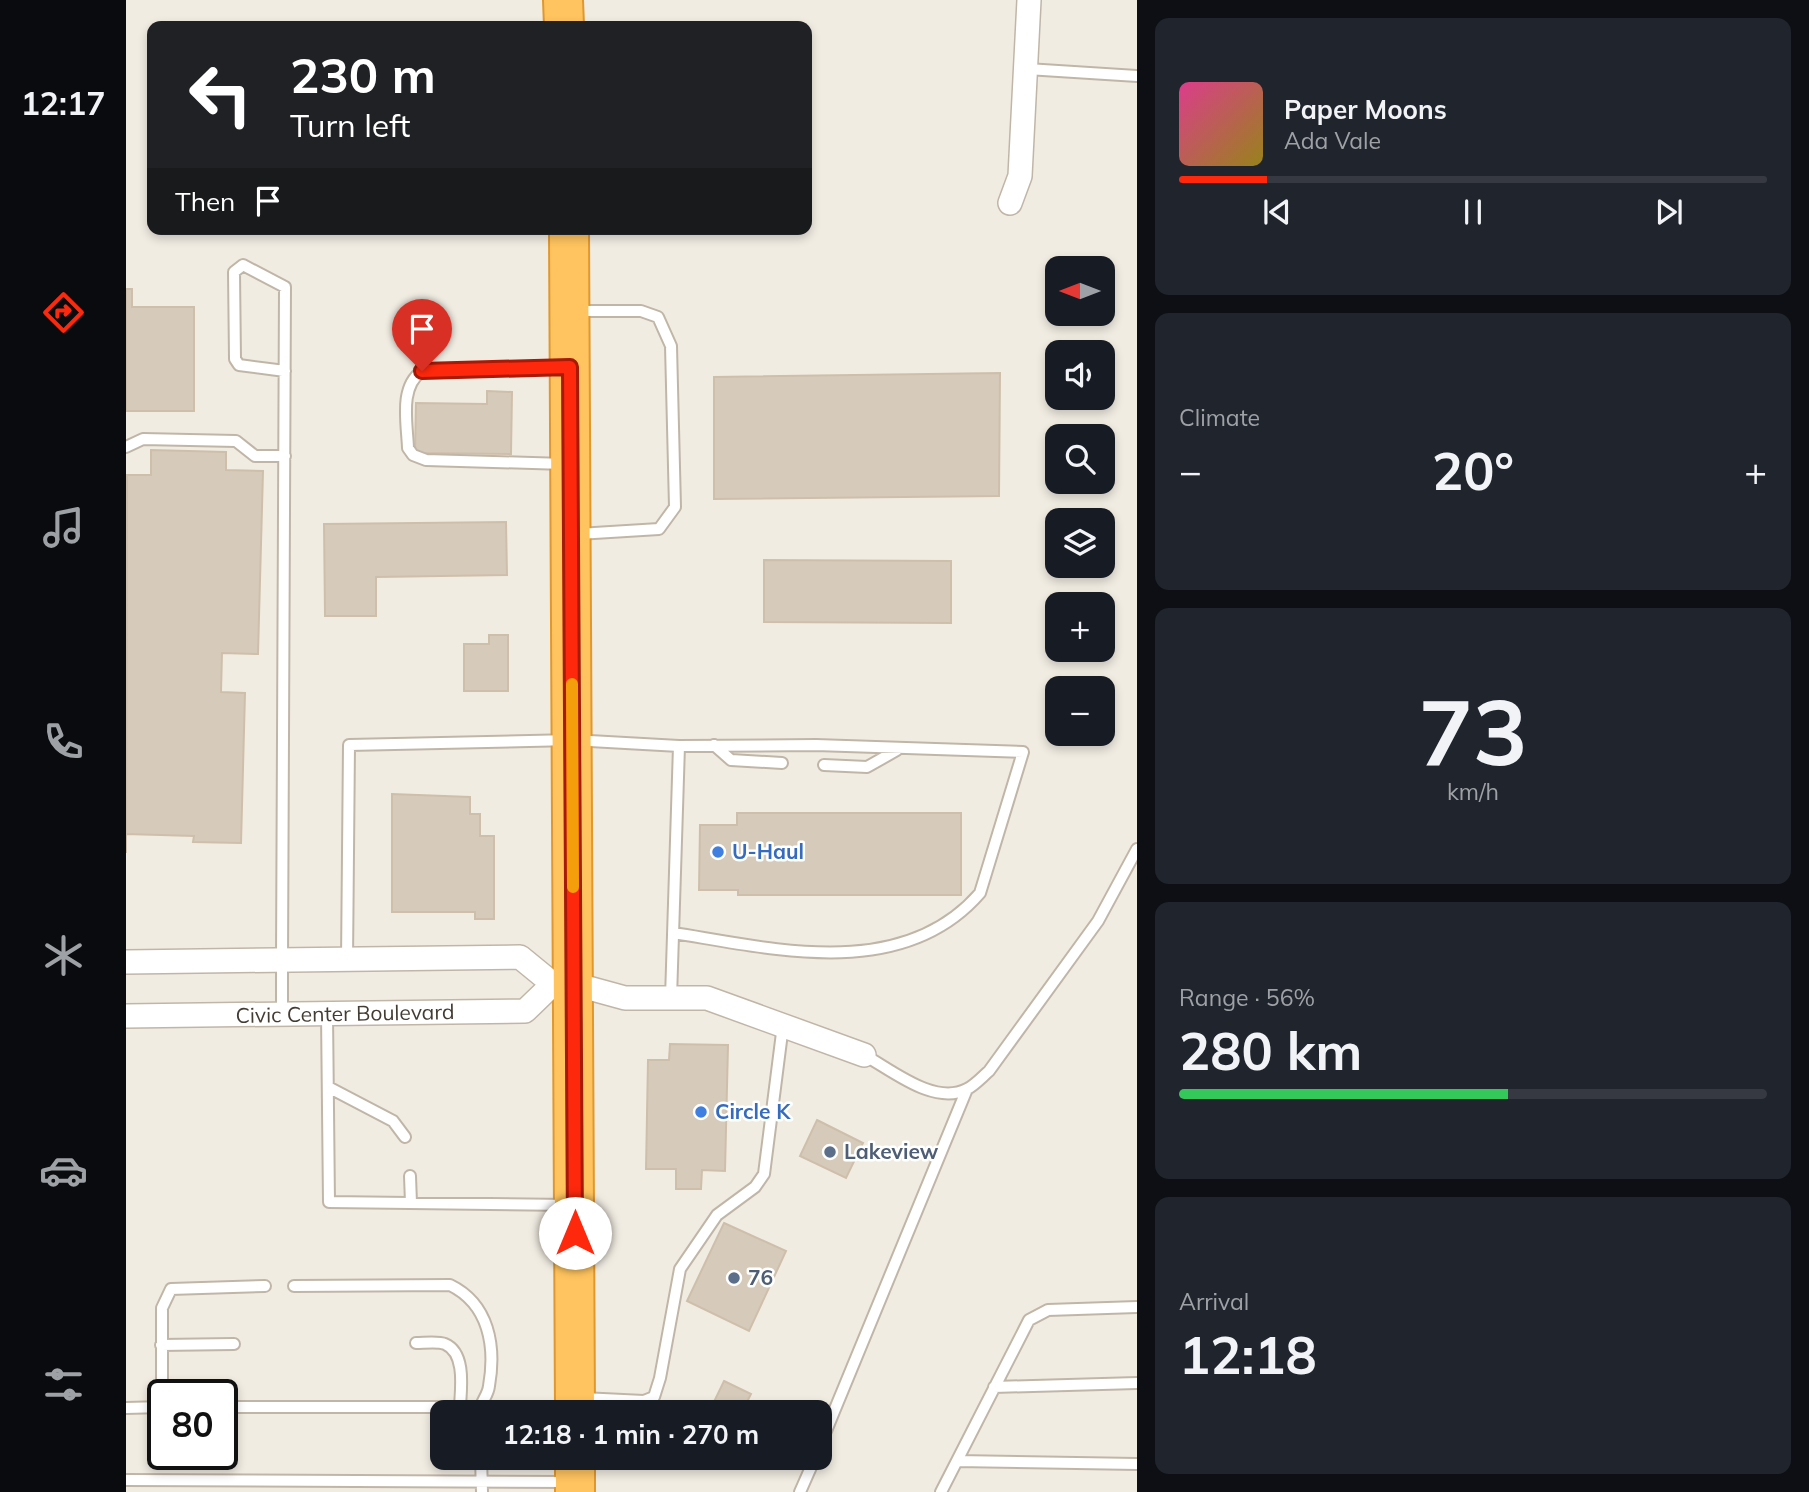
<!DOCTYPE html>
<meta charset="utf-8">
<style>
body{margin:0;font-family:Mulish,sans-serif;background:#20242c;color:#f1f3f6;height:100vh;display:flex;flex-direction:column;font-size:26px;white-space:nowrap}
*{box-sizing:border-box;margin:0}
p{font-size:23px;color:#9ea1a6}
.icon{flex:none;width:38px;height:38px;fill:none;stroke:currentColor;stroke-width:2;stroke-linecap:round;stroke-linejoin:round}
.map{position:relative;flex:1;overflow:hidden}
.side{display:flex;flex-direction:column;gap:18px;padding:18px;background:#0d0f14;width:672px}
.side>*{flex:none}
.top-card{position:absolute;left:21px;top:21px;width:665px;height:214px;border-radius:14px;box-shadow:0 4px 10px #0003;background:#202124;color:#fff;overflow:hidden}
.needle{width:46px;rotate:270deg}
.buttons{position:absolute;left:919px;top:256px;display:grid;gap:14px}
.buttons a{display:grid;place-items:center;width:70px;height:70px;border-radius:14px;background:#171b24;box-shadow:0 4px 10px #0003;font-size:35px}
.speed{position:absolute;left:21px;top:1379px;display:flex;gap:14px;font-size:35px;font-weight:700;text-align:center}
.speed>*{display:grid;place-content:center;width:91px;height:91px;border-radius:50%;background:#171b24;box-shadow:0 4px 10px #0003;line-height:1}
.speed .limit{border:4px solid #111;border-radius:10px;background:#fff;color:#111}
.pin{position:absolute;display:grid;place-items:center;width:60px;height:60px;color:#fff;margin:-72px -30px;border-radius:50% 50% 50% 0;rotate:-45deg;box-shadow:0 0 7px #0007}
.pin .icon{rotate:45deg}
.me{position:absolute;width:77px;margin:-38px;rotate:0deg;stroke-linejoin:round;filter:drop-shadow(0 0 5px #0008)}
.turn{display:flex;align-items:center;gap:24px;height:147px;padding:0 28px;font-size:32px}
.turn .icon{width:91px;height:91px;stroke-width:2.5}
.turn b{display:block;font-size:49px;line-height:60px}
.then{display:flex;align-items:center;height:66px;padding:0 28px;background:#0003;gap:14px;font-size:26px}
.big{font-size:52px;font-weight:700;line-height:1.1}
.side .tile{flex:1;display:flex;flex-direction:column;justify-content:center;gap:10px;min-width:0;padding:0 24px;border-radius:14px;background:#20242c}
.side .dial{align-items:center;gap:0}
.dial b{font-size:91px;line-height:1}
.song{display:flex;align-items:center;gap:21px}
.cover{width:84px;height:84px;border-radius:10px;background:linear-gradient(135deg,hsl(330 70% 55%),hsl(50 70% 35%))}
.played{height:7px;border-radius:4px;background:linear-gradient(90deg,#fe280c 15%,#363941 15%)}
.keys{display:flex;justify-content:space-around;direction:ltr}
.heat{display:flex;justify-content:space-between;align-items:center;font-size:38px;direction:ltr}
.charge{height:10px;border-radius:5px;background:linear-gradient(90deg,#34c759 56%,#363941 0)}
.trip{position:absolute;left:304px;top:1400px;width:402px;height:70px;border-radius:14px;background:#171b24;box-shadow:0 4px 10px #0003;font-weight:700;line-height:70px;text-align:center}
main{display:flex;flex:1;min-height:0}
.menu{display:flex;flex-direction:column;width:126px;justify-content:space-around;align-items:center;background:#090b0e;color:#9ea1a6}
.menu .icon{width:49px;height:49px}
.menu .on{color:#fe280c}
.menu b{font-size:32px;color:#f1f3f6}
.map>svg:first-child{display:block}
.building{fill:#d6caba;stroke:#cebfaa;stroke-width:2}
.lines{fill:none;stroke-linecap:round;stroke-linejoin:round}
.lane-casing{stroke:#c0b6a8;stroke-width:14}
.street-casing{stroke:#c0b6a8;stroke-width:26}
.highway-casing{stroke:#e0982e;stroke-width:42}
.lane{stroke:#fff;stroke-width:10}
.street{stroke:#fff;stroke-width:23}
.highway{stroke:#ffc45f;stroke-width:38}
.route-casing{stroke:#a51a08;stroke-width:18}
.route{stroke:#fe280c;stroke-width:12}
.slow{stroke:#f59e0b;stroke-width:12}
.shop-dot{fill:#3f7fe0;stroke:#fff;stroke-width:2.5}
.service-dot{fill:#5c6f8a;stroke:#fff;stroke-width:2.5}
.labels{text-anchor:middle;stroke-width:5;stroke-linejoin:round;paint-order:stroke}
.shop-label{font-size:21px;font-weight:bold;fill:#366cbe;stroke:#fff;text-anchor:start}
.street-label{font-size:21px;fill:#433c33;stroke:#fff}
.service-label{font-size:21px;font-weight:bold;fill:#4e5e75;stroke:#fff;text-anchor:start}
</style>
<main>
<nav class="menu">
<b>12:17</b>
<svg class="icon on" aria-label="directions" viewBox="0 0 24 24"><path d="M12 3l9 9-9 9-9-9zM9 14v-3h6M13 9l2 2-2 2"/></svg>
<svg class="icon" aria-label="music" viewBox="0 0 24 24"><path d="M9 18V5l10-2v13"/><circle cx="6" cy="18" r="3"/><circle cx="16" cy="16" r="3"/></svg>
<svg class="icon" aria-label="phone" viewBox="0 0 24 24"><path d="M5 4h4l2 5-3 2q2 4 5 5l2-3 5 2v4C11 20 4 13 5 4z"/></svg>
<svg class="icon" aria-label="climate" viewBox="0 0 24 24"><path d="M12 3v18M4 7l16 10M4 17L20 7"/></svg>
<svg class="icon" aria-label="car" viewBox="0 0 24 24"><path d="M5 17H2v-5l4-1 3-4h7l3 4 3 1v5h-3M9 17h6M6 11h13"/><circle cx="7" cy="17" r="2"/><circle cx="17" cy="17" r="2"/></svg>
<svg class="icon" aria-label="filters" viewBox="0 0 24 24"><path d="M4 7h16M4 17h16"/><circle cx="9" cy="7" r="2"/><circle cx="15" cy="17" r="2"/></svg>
</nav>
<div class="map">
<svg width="1011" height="1492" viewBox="0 0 1011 1492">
<rect width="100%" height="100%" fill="#f1ece2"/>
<path class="building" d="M0 289H6V307H68V411H0Z
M874 373 873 496 588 499V377Z
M361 391 386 392 385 454 289 453 290 403 361 404Z
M25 450 100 452V470L137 471 132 654 96 653 95 692 119 693 115 843 67 842 68 836 0 834V853L1 475H25Z
M380 522 381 575 250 577V616H199L198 524Z
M638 560 825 561V623L638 622Z
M363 635H382V691H338V644H363Z
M266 794 344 797V814H354V836H368V919H349V912H266Z
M611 813H835V895H612V890H573L574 825H611Z
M544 1044 602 1045 599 1171 576 1170 575 1189H550V1169H520L522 1060H543Z
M691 1120 737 1143 720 1178 674 1156Z
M598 1223 660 1251 623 1331 561 1301Z
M598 1381 625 1394 616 1412H583Z"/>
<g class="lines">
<defs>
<path id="lane" d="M901 69 1011 76
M449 311H515L532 317 545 346 549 507 533 529 452 534
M438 367 296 371C273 387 281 422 282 448L287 455 300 460 439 464
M0 447 17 439 110 441 129 456H159
M588 745 605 760 656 763
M698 765 741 767 771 750
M221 961 223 745 446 740 553 746 690 745 897 752 854 893C777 982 648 949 548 933
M545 998 553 746
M201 1014 203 1202 443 1205
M156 1015V961L159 287 117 265 108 272 109 359 113 365 159 371
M738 1055C766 1070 808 1106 841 1089 849 1085 856 1077 863 1071L972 921 1011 849
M202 1087 267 1121 279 1137
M284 1176 285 1203
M168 1286 324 1285C363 1304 370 1346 363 1386 362 1396 354 1402 354 1412
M290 1343C298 1343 312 1341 319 1344 340 1353 335 1388 334 1406
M35 1345 108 1344
M868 1387 1011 1383
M456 1398 518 1401 528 1397 534 1378 554 1269 591 1215 629 1187 638 1174 657 1025
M36 1407V1308L45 1289 139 1286
M96 1407H354
M0 1408 37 1407
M695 1443 841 1089
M355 1458 356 1492
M831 1461 1011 1464
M0 1480 443 1482
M674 1492 689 1458
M815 1492 903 1320 922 1310 1011 1307"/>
<path id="street" d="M884 203 894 176 903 0
M0 962 394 957 427 984H448L499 998H581L738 1055
M0 1016 399 1011 427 984"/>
<path id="highway" d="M437 0 438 26
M443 229 449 1412
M449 1458V1492"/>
</defs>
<use href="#lane" class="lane-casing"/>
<use href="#street" class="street-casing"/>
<use href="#highway" class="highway-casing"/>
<use href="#lane" class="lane"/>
<use href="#street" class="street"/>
<use href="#highway" class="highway"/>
</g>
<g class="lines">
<defs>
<path id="route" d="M296 371 444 367 449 1233"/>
</defs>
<use href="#route" class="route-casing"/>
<use href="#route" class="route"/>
<path class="slow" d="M446 684 447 887"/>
</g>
<g class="shop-dot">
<circle cx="592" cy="852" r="7"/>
<circle cx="575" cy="1112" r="7"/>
</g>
<g class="service-dot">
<circle cx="704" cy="1152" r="7"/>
<circle cx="608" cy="1278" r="7"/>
</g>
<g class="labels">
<g class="shop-label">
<text x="606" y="859">U-Haul</text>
<text x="589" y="1119">Circle K</text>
</g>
<g class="street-label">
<text transform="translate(219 1014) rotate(-1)" y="7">Civic Center Boulevard</text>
</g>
<g class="service-label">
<text x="718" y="1159">Lakeview</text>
<text x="622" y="1285">76</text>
</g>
</g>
</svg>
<div class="buttons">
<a><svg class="needle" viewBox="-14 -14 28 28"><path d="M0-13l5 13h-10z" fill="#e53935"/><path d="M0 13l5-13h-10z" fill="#9ea1a6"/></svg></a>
<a><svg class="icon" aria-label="sound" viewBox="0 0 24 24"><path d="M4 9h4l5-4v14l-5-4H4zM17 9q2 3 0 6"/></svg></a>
<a><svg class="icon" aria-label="search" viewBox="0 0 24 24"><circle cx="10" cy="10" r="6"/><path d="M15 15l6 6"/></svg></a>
<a><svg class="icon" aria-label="layers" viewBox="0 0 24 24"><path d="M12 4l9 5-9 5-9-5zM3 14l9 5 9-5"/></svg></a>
<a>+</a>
<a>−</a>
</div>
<div class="speed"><div class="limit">80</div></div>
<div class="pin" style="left:296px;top:371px;background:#d93025"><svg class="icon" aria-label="arrive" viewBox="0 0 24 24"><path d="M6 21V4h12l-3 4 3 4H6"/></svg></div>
<svg class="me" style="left:449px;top:1233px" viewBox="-20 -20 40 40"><circle r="19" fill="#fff"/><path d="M0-13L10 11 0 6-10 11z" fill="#fe280c"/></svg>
<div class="trip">12:18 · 1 min · 270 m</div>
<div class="top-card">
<div class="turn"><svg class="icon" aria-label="left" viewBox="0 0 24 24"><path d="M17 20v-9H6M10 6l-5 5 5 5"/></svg><div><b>230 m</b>Turn left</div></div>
<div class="then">Then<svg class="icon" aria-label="arrive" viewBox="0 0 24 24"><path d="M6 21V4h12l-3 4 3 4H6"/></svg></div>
</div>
</div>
<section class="side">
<div class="tile">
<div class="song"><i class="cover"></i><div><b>Paper Moons</b><p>Ada Vale</p></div></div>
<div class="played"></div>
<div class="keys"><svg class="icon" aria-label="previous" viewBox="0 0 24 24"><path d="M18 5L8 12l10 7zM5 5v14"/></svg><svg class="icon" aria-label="pause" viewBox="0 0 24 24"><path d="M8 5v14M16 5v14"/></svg><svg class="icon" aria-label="next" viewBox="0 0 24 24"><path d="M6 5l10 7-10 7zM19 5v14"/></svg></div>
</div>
<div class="tile"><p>Climate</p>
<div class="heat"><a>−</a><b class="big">20°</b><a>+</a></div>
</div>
<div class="tile dial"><b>73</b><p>km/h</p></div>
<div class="tile"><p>Range · 56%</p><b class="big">280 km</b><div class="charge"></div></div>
<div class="tile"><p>Arrival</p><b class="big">12:18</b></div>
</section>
</main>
